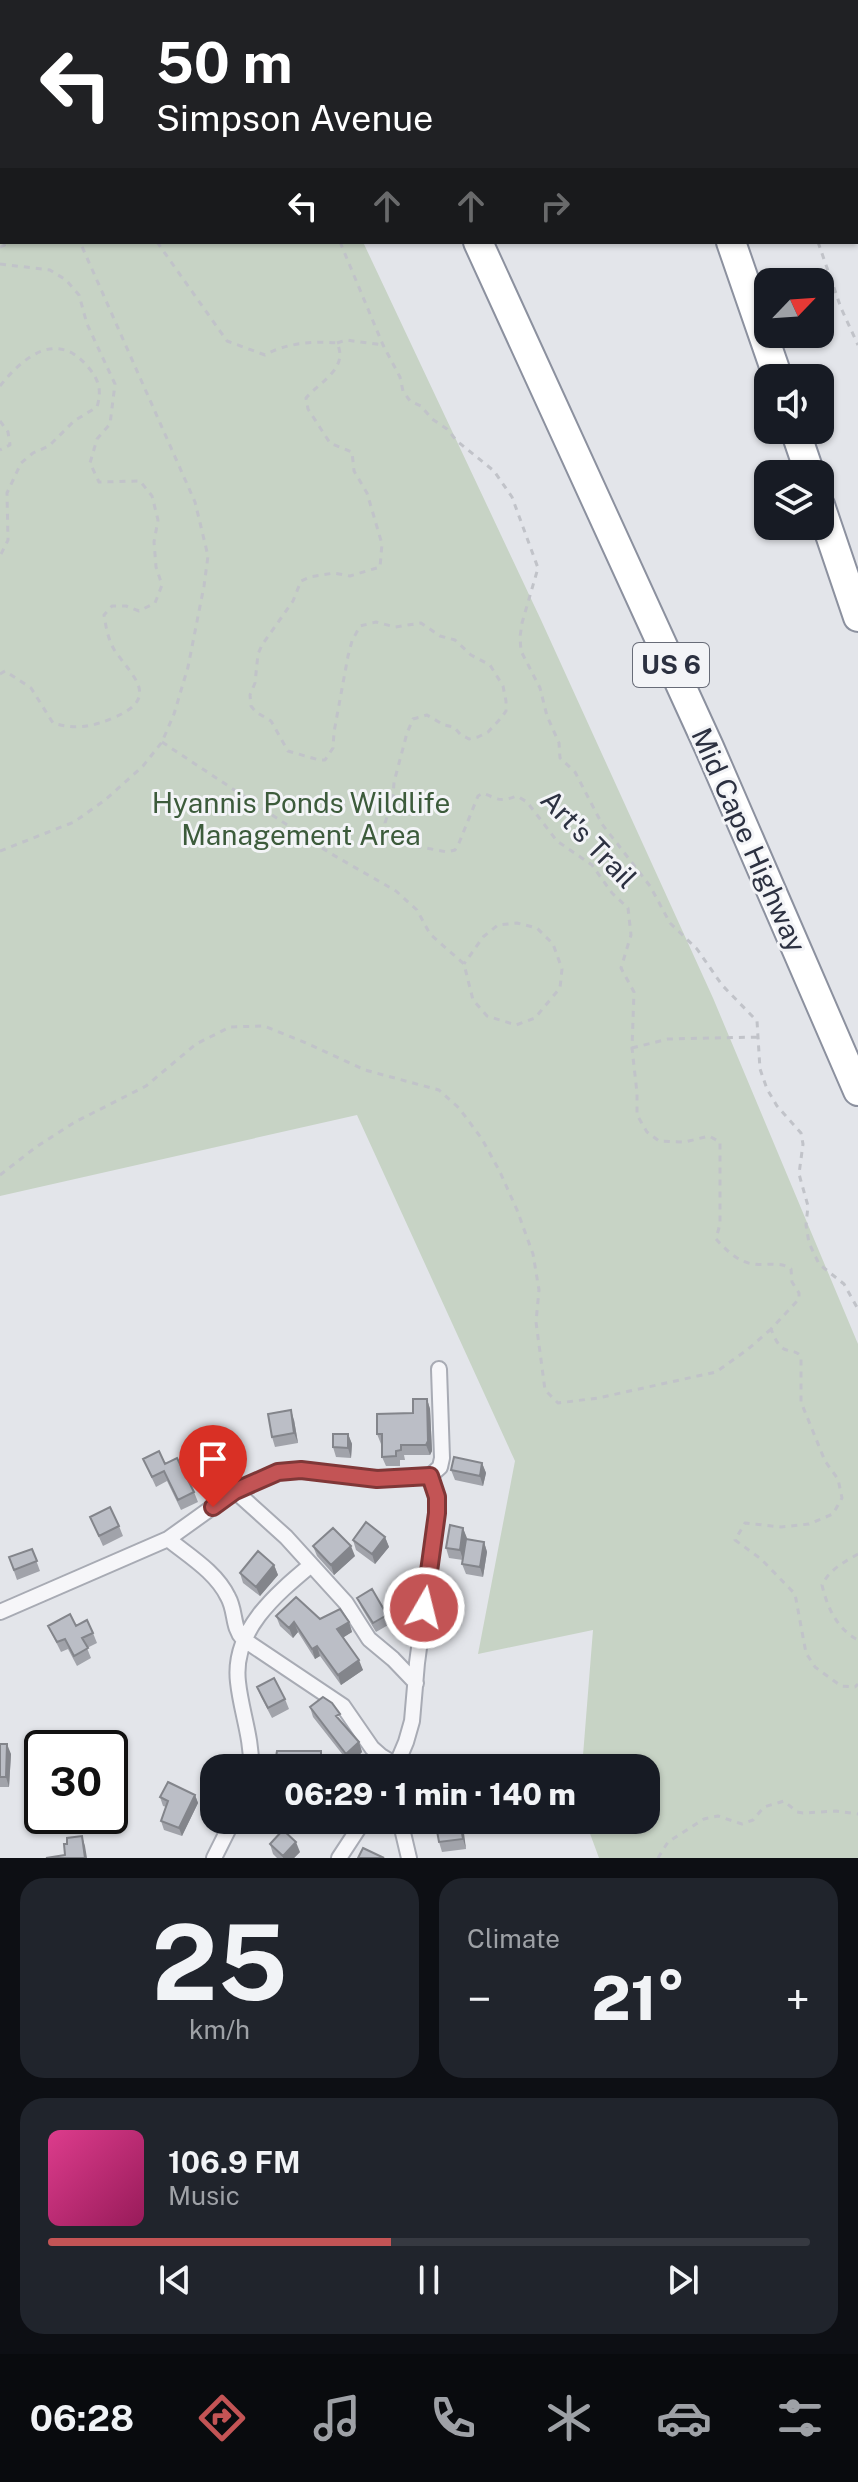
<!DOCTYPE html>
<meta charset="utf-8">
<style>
body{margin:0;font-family:"Public Sans",sans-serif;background:#20242c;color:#f1f3f6;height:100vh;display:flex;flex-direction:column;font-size:30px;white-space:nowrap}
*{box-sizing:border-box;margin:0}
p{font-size:26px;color:#9ea1a6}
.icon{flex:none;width:44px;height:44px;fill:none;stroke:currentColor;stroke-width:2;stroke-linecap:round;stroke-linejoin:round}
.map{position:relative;height:1858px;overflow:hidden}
.panel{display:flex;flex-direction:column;gap:20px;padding:20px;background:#0d0f14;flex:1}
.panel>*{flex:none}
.top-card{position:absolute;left:0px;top:0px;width:858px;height:244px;box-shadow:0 2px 6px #0004;background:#202124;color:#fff;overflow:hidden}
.needle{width:52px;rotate:65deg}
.controls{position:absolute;left:754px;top:268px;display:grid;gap:16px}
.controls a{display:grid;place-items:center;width:80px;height:80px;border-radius:16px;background:#171b24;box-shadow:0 2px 6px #0004;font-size:40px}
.speed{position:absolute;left:24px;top:1730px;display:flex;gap:16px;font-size:40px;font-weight:700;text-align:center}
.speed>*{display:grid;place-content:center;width:104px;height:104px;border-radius:50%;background:#171b24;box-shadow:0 2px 6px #0004;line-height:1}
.speed .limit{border:4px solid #111;border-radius:12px;background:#fff;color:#111}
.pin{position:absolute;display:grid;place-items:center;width:68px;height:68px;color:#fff;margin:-82px -34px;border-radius:50% 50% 50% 0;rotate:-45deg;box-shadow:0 0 8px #0007}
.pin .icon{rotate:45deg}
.me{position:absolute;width:88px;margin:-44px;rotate:8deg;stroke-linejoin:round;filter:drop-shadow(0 0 6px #0008)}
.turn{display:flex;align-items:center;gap:28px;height:168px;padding:0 24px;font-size:36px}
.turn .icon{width:104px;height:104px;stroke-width:2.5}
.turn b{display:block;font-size:56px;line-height:68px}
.lanes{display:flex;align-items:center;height:76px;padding:0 24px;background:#0003;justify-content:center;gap:40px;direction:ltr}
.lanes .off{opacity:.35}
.big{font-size:60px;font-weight:800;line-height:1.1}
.panel .widget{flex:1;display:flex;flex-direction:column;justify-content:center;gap:12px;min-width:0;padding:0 28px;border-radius:24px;background:#20242c}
.panel .dial{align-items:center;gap:0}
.dial b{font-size:104px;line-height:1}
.song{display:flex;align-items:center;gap:24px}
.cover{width:96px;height:96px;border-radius:12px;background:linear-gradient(135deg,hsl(330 70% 55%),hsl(330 70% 35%))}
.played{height:8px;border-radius:4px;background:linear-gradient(90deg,#c35455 45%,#363941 45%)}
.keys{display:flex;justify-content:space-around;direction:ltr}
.heat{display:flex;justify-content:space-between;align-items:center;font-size:44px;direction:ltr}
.panel .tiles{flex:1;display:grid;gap:20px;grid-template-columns:1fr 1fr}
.widget:last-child{grid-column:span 2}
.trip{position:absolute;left:200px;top:1754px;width:460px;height:80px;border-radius:24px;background:#171b24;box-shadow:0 2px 6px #0004;font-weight:800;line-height:80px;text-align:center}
.tabs{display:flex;height:128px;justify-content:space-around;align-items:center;background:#090b0e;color:#9ea1a6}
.tabs .icon{width:56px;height:56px}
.tabs .active{color:#c35455}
.tabs b{font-size:36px;color:#f1f3f6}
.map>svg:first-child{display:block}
.green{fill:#c7d3c5}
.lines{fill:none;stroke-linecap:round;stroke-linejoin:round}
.minor-casing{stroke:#a8abb4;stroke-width:18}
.motorway-casing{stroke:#8c919f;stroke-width:32}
.path{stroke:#c1c3c9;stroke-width:3;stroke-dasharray:6 6;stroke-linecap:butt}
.minor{stroke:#f6f6f9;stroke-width:14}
.motorway{stroke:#fff;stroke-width:28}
.wall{fill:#a1a3aa}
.shaded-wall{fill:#83858b}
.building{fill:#bbbec6;stroke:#83858b;stroke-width:2}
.route-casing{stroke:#7f3737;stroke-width:20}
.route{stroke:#c35455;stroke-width:14}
.labels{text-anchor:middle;stroke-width:6;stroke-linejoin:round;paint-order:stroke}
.shield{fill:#f3f4f7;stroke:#686c78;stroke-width:2}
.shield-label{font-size:26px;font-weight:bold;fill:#2c3141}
.park-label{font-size:28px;fill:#3c5b3b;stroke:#f3f4f7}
.street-label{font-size:28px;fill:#2c3141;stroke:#f3f4f7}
</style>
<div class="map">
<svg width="858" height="1858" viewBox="0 0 858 1858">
<rect width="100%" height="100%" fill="#e3e5ea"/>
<path class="green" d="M0 0H250L251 2H2V242H363L541 620 713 998 858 1344V1858H599L585 1820H646V1768H582L593 1630 478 1654 515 1461 357 1115 0 1196Z"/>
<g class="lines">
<defs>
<path id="minor" d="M235 1491 286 1537 346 1603 369 1639 393 1659 416 1683
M168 1539C189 1556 216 1572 228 1597 236 1611 232 1627 243 1639L343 1706 372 1748 381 1756 396 1765
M0 1612 168 1539 235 1491 278 1472 301 1470 377 1479 430 1476 440 1467 442 1458 439 1369
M251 1768C252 1738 241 1711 238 1682 232 1631 275 1595 311 1565
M395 1768 406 1742 412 1721 417 1663 437 1513V1497L430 1476
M400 1820 409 1858
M214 1858 233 1820
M339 1858 364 1820"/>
<path id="motorway" d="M363 0 364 2
M642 0 643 2
M478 242 709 747 858 1091
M731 242 778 378
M795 430 810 474
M820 505 858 617"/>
</defs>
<use href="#minor" class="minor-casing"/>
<use href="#motorway" class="motorway-casing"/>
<path class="path" d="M80 0 83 2
M244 0 245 2
M727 0V2
M0 79 2 84
M157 242 227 341 265 355C286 343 313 341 337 343 349 368 321 381 306 398L308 409 330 443 352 452 354 471 367 493 382 544 380 567 350 576 334 573 310 577 301 581 293 601 262 645 258 654 255 683 250 695 251 706 256 712 271 721 288 751 319 760H325L333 748 334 732 348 656 352 641 360 626 376 622 395 627 421 623 440 636 455 640 471 655 490 665 503 686 506 701V711L502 717 488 732 478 737 469 739 460 734 454 727 444 725 427 715 413 719 407 733 394 782 393 798 385 823 387 832 393 839 410 845 447 852 455 850 459 843 478 796 483 793C499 800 500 802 517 796L527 802 557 841 592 865 612 893 628 908 631 935 621 968 634 992 632 1048 637 1093V1115L647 1132 659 1141 685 1142 709 1136 720 1142V1224L716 1239C726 1250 738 1262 753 1264 766 1266 781 1261 791 1269L792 1282 799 1293V1299L771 1329C774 1336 777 1345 784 1349 791 1352 795 1350 801 1356V1402L825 1461 838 1479 842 1498 833 1514 809 1524 781 1527 745 1523 735 1540 761 1559 795 1594 806 1653 815 1667 841 1686 855 1687 858 1684
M340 242 383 345 400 377 403 391 410 401 421 406 432 419 447 429 457 441 494 471 512 497 538 568 522 623 520 637 521 651 540 688 547 716 559 743 560 758 575 772 602 824 650 886 670 923 697 949 722 985 757 1021 760 1069 767 1089 777 1106 801 1133 803 1144 799 1174 808 1206 806 1225 809 1243 819 1264 844 1284 858 1309
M818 242 841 308 858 345
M0 247 12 242
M0 264 50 270 66 280 79 295 87 324 115 384 110 424 97 439 90 463 99 482 140 481 152 496 158 520 154 542 156 567 162 585 155 603 139 611 126 606H112L104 615C106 627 108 640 115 651 133 677 161 698 113 718 91 727 76 730 53 723L31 688 5 671 0 674
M337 343 346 340 383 345
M0 386C23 357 57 329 88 367 99 380 102 390 97 407L74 421 49 446 33 453 21 463 7 493 8 540 0 556
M0 421 8 432 10 445 0 450
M162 742 328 852 396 891 417 910 430 934 464 964 473 1000 487 1016 516 1025 535 1018 560 988 562 969 553 944 537 928 517 923 498 925 483 937 464 964
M0 851 74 822 105 800 143 766 162 742 174 714 188 667 204 586 208 556 195 502 80 242
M632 1048 668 1039 757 1037
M0 1175 36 1147 75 1122 146 1086 196 1044 230 1027 264 1026 306 1043 365 1070 439 1090 459 1108 482 1139 500 1172 517 1210 533 1254 539 1290 536 1322 545 1390 558 1403 598 1398 716 1372 747 1350 770 1330
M858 1554C844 1562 829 1570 822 1585 827 1607 837 1629 858 1640
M658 1858 668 1842 704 1819 718 1816 742 1824 753 1820 764 1807 784 1801 797 1812 803 1813 836 1811 858 1814"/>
<use href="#minor" class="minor"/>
<use href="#motorway" class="motorway"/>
</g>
<path class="wall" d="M847 0H858V25L856 21V2H848Z
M427 1399 430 1409 432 1451 430 1455H404L405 1460H400V1466H386L382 1457V1444H381L377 1434 413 1413Z
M294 1420 298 1443 275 1447 272 1437Z
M219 1428 228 1458 220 1460 224 1477 210 1481 206 1471Z
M348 1434 352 1444 351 1458 336 1457 333 1447Z
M143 1459 165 1464 194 1492 198 1502 181 1510 167 1481 156 1487Z
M482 1463 486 1473 483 1486 455 1480 451 1470Z
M90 1517 119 1526 123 1536 103 1546Z
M463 1528 467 1540 484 1542 487 1552 483 1577 466 1574 462 1564 463 1560 449 1558 446 1548Z
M385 1537 389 1547 375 1564 356 1550 353 1540Z
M313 1546 355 1556 334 1575 317 1556Z
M32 1549 40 1571 17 1580 9 1557Z
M274 1565 278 1575 260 1596 243 1583 240 1573Z
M357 1598 387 1615 390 1624 376 1632 361 1607Z
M276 1616 349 1622 352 1632 343 1637 363 1670 341 1685 320 1656 315 1659 298 1632 293 1638 280 1626Z
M48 1626H76L93 1633 97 1643 87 1648 91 1658 77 1666 68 1649 61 1652Z
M257 1687 285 1699 289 1709 272 1718 261 1697Z
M310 1707 359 1742 362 1752 350 1764 313 1717Z
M0 1744 11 1754 9 1787H0Z
M195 1795 198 1803 182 1836 164 1830 161 1821 166 1807 163 1806 160 1797Z
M435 1820H461L466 1849 442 1852 439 1842Z
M465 1820H486V1823H466Z
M270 1844 300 1852 294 1858H277L273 1854Z"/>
<path class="shaded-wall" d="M427 1399 430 1409 432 1451 430 1455 426 1445Z
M291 1410 294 1420 298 1443 294 1433Z
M348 1434 352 1444 351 1458 348 1448Z
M482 1463 486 1473 483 1486 480 1476Z
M463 1528 467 1538 463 1560 460 1550Z
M385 1537 389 1547 375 1564 372 1554Z
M484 1542 487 1552 483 1577 480 1567Z
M351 1546 355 1556 334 1575 331 1565Z
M274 1565 278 1575 260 1596 256 1587Z
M294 1622 298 1632 293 1638 289 1628Z
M349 1622 352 1632 341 1639 337 1629Z
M317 1646 320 1656 315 1659 312 1649Z
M359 1660 363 1670 341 1685 338 1675Z
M359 1742 362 1752 350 1764 346 1754Z
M7 1744 11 1754 9 1787 6 1777Z
M321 1751 324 1761V1768H321Z
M195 1795 198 1803 182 1836 179 1828Z
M460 1820 463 1825 466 1849 463 1839Z
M82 1836 85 1846 87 1858H85Z
M296 1842 300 1852 294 1858H283V1856Z"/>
<path class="building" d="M848 0H858V8L856 9V2H849Z
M413 1399H427L428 1441 426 1445H401V1450L396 1451V1456L382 1457V1434H377V1414L413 1413Z
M291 1410 294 1433 272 1437 268 1414Z
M219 1428 225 1448 216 1450 221 1467 206 1471 196 1434Z
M333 1434H348V1448L333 1447Z
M159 1451 165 1464 177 1458 194 1492 178 1500 164 1471 152 1477 143 1459Z
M454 1457 482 1463 480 1476 451 1470Z
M110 1507 119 1526 99 1536 90 1517Z
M366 1522 385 1537 372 1554 353 1540Z
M450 1525 463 1528 460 1550 446 1548Z
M333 1528 351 1546 331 1565 313 1546Z
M466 1539 484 1542 480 1567 462 1564Z
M32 1549 37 1561 14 1570 9 1557Z
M258 1551 274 1565 256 1587 240 1573Z
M372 1589 387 1615 373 1623 357 1598Z
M296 1597 320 1619 340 1609 349 1622 337 1629 359 1660 338 1675 317 1646 312 1649 294 1622 289 1628 276 1616Z
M70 1614 76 1626 87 1620 93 1633 82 1638 88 1648 74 1656 65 1639 57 1642 48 1626Z
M274 1678 285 1699 268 1708 257 1687Z
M323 1697 332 1703 340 1714 336 1716 359 1742 346 1754 310 1707Z
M0 1744H7L6 1777H0Z
M277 1751H321V1768H274Z
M168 1782 195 1795 179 1828 161 1821 168 1801 160 1797Z
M435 1820H460L463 1839 439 1842Z
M283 1830 296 1842 283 1856 270 1844Z
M82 1836 85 1858H46L65 1855 64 1844H67V1838Z
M363 1848 384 1858H358Z"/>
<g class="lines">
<defs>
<path id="route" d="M213 1507 235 1491 278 1472 301 1470 377 1479 430 1476 437 1497V1513L424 1608"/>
</defs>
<use href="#route" class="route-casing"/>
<use href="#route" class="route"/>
</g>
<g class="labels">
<rect class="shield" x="633" y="643" width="76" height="44" rx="6"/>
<g class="shield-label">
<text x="671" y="674">US 6</text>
</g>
<g class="park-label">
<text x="301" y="813">Hyannis Ponds Wildlife<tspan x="301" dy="32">Management Area</tspan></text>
</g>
<g class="street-label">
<text transform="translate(589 839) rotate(46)" y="10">Art's Trail</text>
<text transform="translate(749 840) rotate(66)" y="10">Mid Cape Highway</text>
</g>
</g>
</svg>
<div class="controls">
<a><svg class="needle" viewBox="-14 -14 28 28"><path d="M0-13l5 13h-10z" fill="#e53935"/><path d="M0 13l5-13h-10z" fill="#9ea1a6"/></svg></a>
<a><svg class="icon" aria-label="sound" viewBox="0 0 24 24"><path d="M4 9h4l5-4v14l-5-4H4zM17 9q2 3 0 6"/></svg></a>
<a><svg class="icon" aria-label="layers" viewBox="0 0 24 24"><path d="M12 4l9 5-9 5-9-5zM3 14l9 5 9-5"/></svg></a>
</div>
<div class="speed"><div class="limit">30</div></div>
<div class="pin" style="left:213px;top:1507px;background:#d93025"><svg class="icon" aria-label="arrive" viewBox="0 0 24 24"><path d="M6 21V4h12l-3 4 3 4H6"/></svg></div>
<svg class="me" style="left:424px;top:1608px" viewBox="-20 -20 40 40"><circle r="17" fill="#c35455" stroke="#fff" stroke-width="3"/><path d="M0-11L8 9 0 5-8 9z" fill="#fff"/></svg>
<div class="trip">06:29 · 1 min · 140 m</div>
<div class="top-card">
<div class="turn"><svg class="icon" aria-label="left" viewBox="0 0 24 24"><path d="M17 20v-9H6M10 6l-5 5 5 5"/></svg><div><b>50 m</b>Simpson Avenue</div></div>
<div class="lanes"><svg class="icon" aria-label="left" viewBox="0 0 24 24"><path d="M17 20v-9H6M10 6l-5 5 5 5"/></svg><svg class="icon off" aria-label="ahead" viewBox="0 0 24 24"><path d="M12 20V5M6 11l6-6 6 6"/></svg><svg class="icon off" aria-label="ahead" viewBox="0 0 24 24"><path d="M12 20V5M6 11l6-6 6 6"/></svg><svg class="icon off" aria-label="right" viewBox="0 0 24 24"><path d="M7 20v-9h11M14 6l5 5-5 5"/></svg></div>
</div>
</div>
<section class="panel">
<div class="tiles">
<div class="widget dial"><b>25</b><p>km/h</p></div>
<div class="widget"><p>Climate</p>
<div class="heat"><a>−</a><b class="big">21°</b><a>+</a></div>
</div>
<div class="widget">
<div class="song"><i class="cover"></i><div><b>106.9 FM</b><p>Music</p></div></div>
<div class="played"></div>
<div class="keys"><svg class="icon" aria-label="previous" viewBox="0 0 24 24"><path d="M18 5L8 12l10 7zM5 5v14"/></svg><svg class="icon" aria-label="pause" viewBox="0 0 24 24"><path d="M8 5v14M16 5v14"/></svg><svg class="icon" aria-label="next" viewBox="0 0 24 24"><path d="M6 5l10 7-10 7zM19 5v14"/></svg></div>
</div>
</div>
</section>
<nav class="tabs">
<b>06:28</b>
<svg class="icon active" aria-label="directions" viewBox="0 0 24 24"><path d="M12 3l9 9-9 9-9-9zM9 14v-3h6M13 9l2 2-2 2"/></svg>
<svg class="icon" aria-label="music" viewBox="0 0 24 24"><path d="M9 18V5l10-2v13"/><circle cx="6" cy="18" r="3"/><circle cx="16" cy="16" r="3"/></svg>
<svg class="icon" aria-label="phone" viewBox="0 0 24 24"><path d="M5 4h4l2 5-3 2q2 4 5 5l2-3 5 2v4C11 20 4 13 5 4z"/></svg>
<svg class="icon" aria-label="climate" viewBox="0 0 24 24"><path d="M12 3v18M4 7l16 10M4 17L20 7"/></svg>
<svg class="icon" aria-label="car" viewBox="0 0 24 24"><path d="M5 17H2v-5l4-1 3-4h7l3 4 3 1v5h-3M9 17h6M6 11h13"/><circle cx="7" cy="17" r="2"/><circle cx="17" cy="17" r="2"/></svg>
<svg class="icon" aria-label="filters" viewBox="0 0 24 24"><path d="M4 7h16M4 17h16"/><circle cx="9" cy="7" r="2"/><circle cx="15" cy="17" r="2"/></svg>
</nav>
